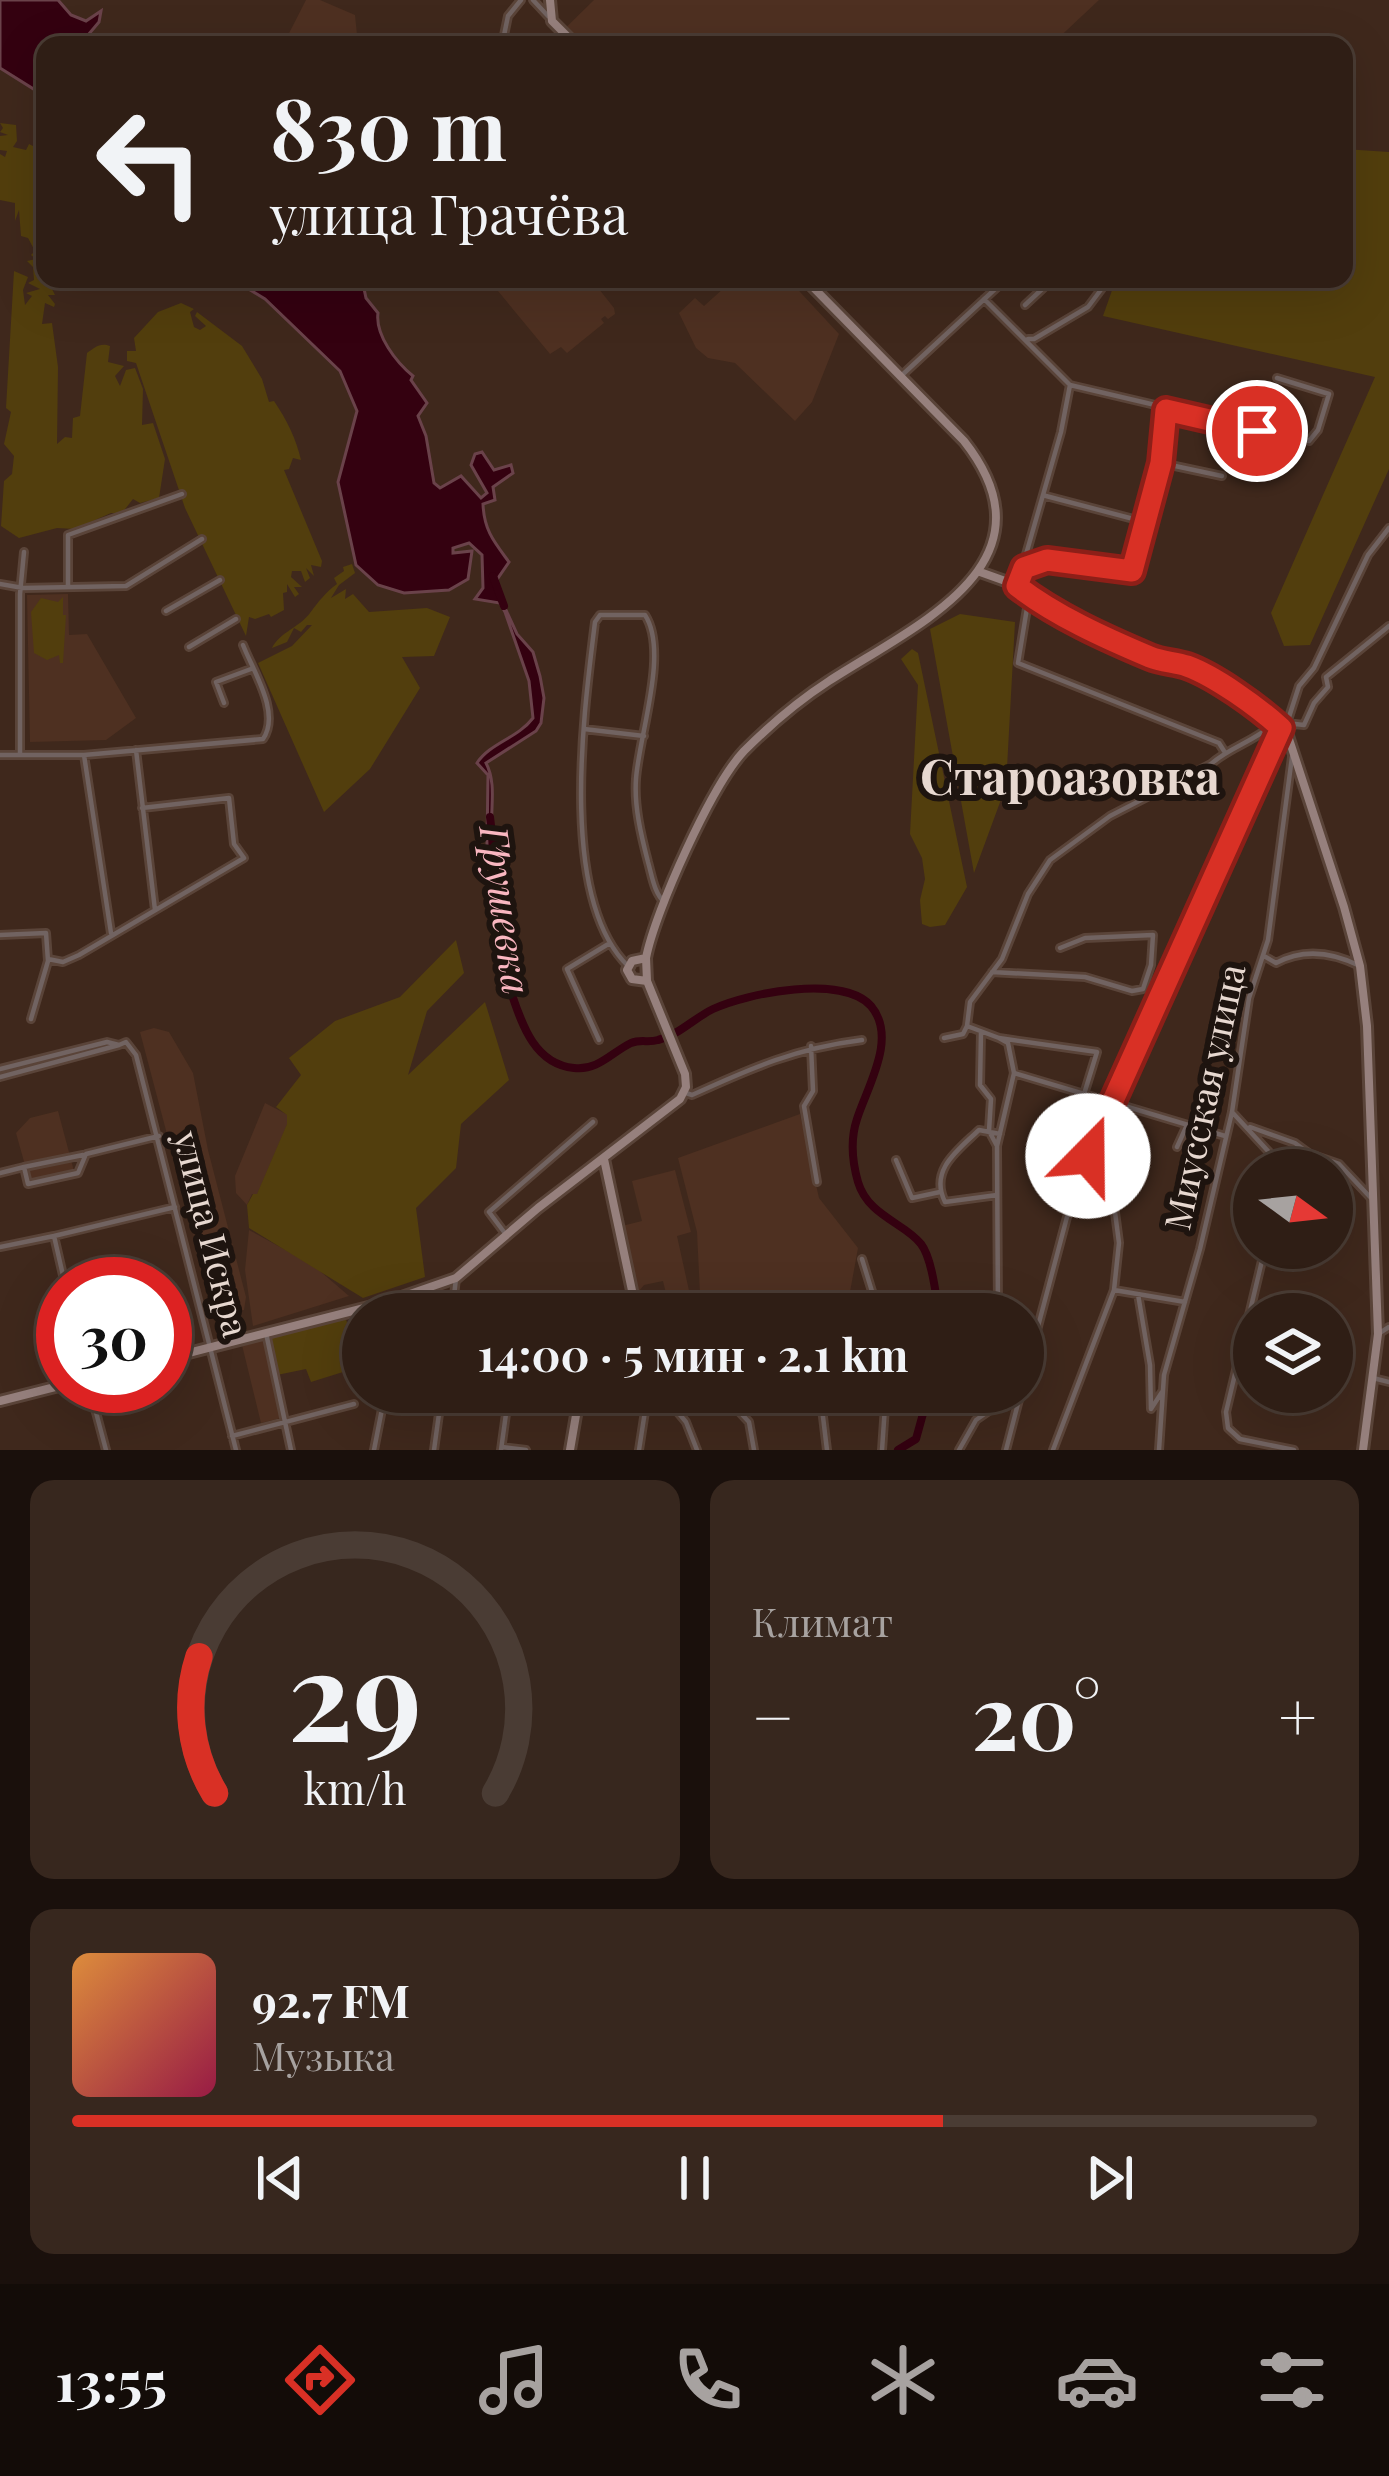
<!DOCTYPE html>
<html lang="ru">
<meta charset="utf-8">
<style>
body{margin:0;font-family:"Playfair Display",serif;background:#37271e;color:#f1f3f6;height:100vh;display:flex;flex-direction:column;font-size:45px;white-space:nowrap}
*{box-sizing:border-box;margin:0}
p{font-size:39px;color:#a7a2a0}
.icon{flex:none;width:66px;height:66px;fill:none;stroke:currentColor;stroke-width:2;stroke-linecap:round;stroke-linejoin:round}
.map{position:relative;height:1450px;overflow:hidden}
.side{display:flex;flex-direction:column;gap:30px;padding:30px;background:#1a100c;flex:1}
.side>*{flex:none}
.hud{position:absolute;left:36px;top:36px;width:1317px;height:252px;border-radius:24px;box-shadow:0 12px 48px #0002,0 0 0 3px #4a3c34;background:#2f1e15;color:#f1f3f6;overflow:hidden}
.needle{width:78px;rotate:105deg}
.fabs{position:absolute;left:1233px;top:1149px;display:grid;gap:24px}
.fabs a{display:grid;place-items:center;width:120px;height:120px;border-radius:50%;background:#2f1e15;box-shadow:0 12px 48px #0002,0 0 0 3px #4a3c34;font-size:60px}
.speed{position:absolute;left:36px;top:1257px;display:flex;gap:24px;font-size:60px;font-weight:700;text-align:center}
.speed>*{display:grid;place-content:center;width:156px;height:156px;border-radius:50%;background:#2f1e15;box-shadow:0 12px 48px #0002,0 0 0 3px #4a3c34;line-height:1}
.speed .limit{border:18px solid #d22;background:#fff;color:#111}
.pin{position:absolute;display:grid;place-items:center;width:102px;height:102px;color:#fff;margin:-51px;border:6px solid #fff;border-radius:50%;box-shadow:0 3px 12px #0007}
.me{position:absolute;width:132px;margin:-66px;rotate:22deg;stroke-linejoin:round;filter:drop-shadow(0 0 9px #0008)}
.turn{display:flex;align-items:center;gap:42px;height:252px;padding:0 36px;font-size:54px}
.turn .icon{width:156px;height:156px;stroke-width:2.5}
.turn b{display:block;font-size:84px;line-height:102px}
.big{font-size:90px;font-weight:700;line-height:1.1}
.side .widget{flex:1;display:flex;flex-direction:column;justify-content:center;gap:18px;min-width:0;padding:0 42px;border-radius:24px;background:#37271e}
.side .dial{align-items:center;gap:0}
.dial svg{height:312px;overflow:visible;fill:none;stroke:#4a3c34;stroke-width:7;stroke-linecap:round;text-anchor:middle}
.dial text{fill:#f1f3f6;stroke:none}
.song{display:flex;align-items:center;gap:36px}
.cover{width:144px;height:144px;border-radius:18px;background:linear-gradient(135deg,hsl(30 70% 55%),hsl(340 70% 35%))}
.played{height:12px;border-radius:6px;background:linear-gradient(90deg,#d93025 70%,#4a3c34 70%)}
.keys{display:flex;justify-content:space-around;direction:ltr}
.heat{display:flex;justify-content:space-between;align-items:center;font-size:66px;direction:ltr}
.side .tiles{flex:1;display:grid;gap:30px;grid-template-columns:1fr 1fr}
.widget:last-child{grid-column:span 2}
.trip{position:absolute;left:342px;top:1293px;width:702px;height:120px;border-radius:60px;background:#2f1e15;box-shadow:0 12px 48px #0002,0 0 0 3px #4a3c34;font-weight:700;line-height:120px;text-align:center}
.tab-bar{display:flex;height:192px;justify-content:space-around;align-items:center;background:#130c08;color:#a7a2a0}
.tab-bar .icon{width:84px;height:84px}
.tab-bar .active{color:#d93025}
.tab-bar b{font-size:54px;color:#f1f3f6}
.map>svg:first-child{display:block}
.built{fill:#4e3021}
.green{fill:#523e0d}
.water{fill:#340110;stroke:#6a424a;stroke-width:3}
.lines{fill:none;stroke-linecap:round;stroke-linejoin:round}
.river{stroke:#340110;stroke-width:8}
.street-casing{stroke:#5a4439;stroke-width:10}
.secondary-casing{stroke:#5a4439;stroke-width:14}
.street{stroke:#716361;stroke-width:4.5}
.secondary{stroke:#96807d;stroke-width:8}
.route-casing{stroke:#8d1f18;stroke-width:30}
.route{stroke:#d93025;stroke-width:21}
.labels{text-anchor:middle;stroke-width:12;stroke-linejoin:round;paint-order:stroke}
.street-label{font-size:36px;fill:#e7d8d0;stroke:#1e140f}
.water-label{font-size:39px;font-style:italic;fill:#fab7c1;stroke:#1e140f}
.district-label{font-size:48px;font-weight:bold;fill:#e7d8d0;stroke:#1e140f}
</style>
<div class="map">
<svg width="1389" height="1450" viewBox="0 0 1389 1450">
<rect width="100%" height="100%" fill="#3f281c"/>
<path class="built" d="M306 0H320L355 15 358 45H283Z
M594 0H1099L1051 45H548Z
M488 279H591L614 308 615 314 608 319 605 316 601 319 604 323 567 353 561 347 550 354Z
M734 279H788L839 334 812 402 795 421 735 363 708 358 696 348 679 313 695 298 704 306Z
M68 594 69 635 87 634 136 718 106 740 30 742 27 595Z
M154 1028 169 1032 193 1073 208 1150 246 1297 244 1310 215 1316 140 1032Z
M265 1103 288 1115V1123L257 1195 252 1194 247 1205 236 1193 235 1176Z
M58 1111 74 1171 30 1183 16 1133 30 1118Z
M800 1114 819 1198 858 1248 846 1314H701L697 1232 678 1158Z
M675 1170 691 1232 677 1236 690 1295 668 1301 663 1281 644 1285 639 1291 622 1226 642 1221 632 1181Z
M249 1230 313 1265 349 1296 253 1326 245 1270Z
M264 1339 281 1418 261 1423 242 1345Z"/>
<path class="green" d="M0 123 16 125 17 141 13 147 26 150 29 144 35 147V156L40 153 44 158 45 279H55L56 283 52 289 55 295H48L55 304 54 307 45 303 42 324 52 323 58 367 57 444 65 437 72 438 73 418 80 416 87 353C94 348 100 342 110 346L108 362 124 366 115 376 120 386 126 370 135 368 143 389 142 425 153 423 165 459 159 498 140 503 133 499 122 513H111L75 529 57 528 19 538 1 526 4 481 12 474 14 456 4 444 11 412 6 408 14 271 28 277 23 290 25 305 32 296 26 293 40 289 28 283 34 280 33 267 27 261 36 259 31 255 35 251 28 238 21 236 19 210 15 221V203L0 200V154L5 157 7 151 0 150V136L8 135 0 132 3 128Z
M1344 149 1389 152V469L1310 645 1284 646 1271 613 1375 377 1103 316 1116 279H1344Z
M181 303 194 309 190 312 194 327 200 330 206 326 195 316 197 312 242 346 262 379 269 402 274 401C287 420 296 439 301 460L293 458 289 469 284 470 322 561 321 567 311 565 314 576 306 568 310 578 305 582 301 571H292L291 577 302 587H294L299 594 295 597 287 584V592L283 593 284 610 271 617 269 614 255 619 249 617 246 636 185 508 136 363 127 361V351H136L134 338 158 312Z
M352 564 355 573 339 585 331 598 346 589 345 599 353 594 369 612 427 608 450 617 434 656 402 657 420 688 370 769 324 812 258 663 292 646 312 625H307L301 632 294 628 287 642 272 648C280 632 300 627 310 613 318 602 326 592 337 584L334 578 344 571 343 567Z
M63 597V615H66L63 663H60L59 655 47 660 34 653 31 612 41 598 58 602Z
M960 614 1015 622 1006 786 974 873 930 629Z
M912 649 918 653 967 887 945 925 930 927 922 924 920 900 925 879 922 858 910 834 918 685 901 659Z
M456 940 464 973 427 1011 408 1075 485 1002 509 1080 461 1124 456 1168 416 1208 425 1277 363 1298 249 1228 247 1205 253 1194H257L287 1124V1115L276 1107 301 1075 289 1058 335 1021 400 997Z
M344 1315 351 1332 363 1336V1375L359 1367 311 1382 306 1369 277 1375 267 1334Z"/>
<path class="water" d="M0 0H58L71 15 86 21 101 11 99 22 88 35 95 45H45V103L35 90 0 68Z
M232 279H362L366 298 378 313C375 335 396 362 413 376L411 380 427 403 418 416 426 436 434 483 440 488 461 476 481 498 487 493 471 465 475 454 482 452 494 470 511 465 513 473 493 487 495 500 483 504C484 531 495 543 509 562L494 584 517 634 533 652 540 676 544 698 541 723 536 731 486 763C497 784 490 808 492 831 493 853 495 877 503 898L494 885 487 845 488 775 477 763C490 743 518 738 533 718L529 681 505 612 500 603 475 599 483 588 482 555 469 543 453 548V553L472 551 468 579 449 590 404 593 378 585 356 565 338 482 357 411 340 371 265 299Z"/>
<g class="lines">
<path class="river" d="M493 576 504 606
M490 817C493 842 495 866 498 890 500 902 506 913 508 925 511 945 503 970 510 989 521 1021 533 1064 574 1068 598 1071 612 1052 631 1043 641 1039 648 1043 658 1040 679 1035 694 1018 713 1009 747 993 843 974 871 1006 898 1038 867 1087 857 1119 850 1140 852 1161 858 1182 868 1216 905 1223 921 1244 932 1258 936 1296 939 1314
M898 1450 916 1439 929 1392"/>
<defs>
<path id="street" d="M533 0 548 16
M502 45 508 16 521 0
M984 299 1070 385 1309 441 1318 430 1329 394 1277 378
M1025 305 1053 279
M1028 339H1034L1088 307 1109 279
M901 376 1006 279
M1161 463 1222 476
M1046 496 1145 522
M1024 568 1047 560 1132 571 1161 463 1166 410
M0 584 23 588 126 586 202 539
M68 585V535L182 494
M1017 586 1061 432 1070 385
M1029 596 1018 663 1219 743 1224 751
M166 611 220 580
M189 647 236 619
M224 703 216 682 251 669
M584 729 644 736
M1285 732 1295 724 1304 725 1314 703 1328 687 1326 677 1389 626
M136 750 155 910
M20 754V594L24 552
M0 755H84L263 739C281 713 253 671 243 645
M84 755 111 933
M0 935 46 933 48 961 31 1019
M1264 956 1276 963C1304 948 1332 952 1360 966
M48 959 63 962 79 955 244 858 234 844 229 798 142 808
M628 966C558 898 584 711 595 622L600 615H645C669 652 639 735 636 779 634 806 641 835 648 862 652 876 654 893 665 903
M992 972 1085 977 1132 991 1143 989 1151 965 1153 935 1085 938 1060 948
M967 1026 970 1002 1002 959 1028 894 1050 860 1110 816 1211 764C1230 747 1253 742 1272 725
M967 1026 999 1038 1097 1052 1085 1091
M981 1032 980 1085 991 1099 989 1131 997 1146
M944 1038 963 1034 967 1026
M599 1040 567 969 610 943
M811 1046 813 1091 804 1106 817 1182
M0 1069 107 1042 119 1045 126 1042 136 1055 236 1450
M1014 1073 1225 1136
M0 1077 119 1045
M686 1093 692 1095C751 1068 797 1048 862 1040
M1232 1112 1280 1164 1310 1154 1339 1164 1371 1198
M1250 1127 1295 1143 1310 1154
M1177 1147 1187 1125
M1122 1159 1129 1139V1111
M896 1160 912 1198 940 1192
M24 1167 83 1155
M0 1173 24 1167 28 1184 78 1173 86 1154 159 1136
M997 1195 945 1202C929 1170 958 1150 979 1130L1000 1134
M507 1236 489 1212 593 1122
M0 1247 54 1236
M1265 1248 1226 1412 1228 1428 1240 1439 1294 1450
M862 1259 879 1314
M65 1284 54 1236 175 1207
M1114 1290 1185 1302
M1138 1294 1150 1365 1151 1409 1162 1392
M452 1314 456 1278
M998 1314 997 1146 1014 1073 1008 1043 999 1038
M266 1333 291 1450
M1378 1334 1389 1327
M1373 1378 1389 1382
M1023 1383 1067 1217 1101 1123 1289 717 1299 686 1314 668 1368 555 1389 528
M89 1386 106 1450
M509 1392 645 1397
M661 1392 686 1422 697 1450
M721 1392 749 1422 754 1450
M820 1392 827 1450
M232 1436 354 1404
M502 1447 526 1450
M374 1450 383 1404
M434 1450 442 1392
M501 1450 509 1392
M639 1450 648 1392
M882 1450 886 1392
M959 1450 976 1420 999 1404V1392
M1006 1450 1021 1392
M1053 1450 1114 1290 1119 1243 1112 1189 1121 1164 1116 1105
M1159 1450 1164 1375 1200 1249 1232 1112 1249 998 1268 940 1292 757"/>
<path id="secondary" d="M550 0 552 21 576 45
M980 572 1008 582 1063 615 1156 660 1184 665 1224 683 1235 696 1287 733 1344 907 1360 966 1367 1026 1378 1334 1363 1450
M646 958 632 961 627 970 632 979 647 981
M604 1159 637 1314
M165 1359 384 1303 456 1278 538 1208 680 1099 686 1087 685 1074 647 981 646 958C655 911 712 785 744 751 770 725 798 701 829 681 915 625 1061 564 964 441L805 279
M0 1401 63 1385
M570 1450 580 1392"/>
</defs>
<use href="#street" class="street-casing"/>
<use href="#secondary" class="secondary-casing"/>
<use href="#street" class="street"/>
<use href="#secondary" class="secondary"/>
</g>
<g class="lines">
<defs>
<path id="route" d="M1088 1156 1281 728C1258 707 1215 676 1187 666 1175 662 1162 662 1150 657 1105 638 1056 616 1017 586L1024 568 1047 560 1132 571 1161 463 1166 410 1257 431"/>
</defs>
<use href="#route" class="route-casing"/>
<use href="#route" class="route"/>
</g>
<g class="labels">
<g class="street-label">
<text transform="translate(1205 1097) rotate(-78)" y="13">Миусская улица</text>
<text transform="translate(211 1234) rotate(76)" y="13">улица Искра</text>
</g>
<g class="water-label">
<text transform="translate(505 910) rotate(82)" y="14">Грушевка</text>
</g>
<g class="district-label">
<text x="1070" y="795">Староазовка</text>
</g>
</g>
</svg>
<div class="fabs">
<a><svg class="needle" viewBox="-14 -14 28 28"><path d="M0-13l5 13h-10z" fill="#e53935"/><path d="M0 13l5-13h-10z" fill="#a7a2a0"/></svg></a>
<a><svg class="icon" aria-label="layers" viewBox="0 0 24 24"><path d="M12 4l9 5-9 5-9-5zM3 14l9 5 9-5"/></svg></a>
</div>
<div class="speed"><div class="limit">30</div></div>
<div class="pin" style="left:1257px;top:431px;background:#d93025"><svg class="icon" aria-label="arrive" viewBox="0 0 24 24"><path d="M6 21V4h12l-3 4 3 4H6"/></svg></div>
<svg class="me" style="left:1088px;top:1156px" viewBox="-20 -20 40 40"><circle r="19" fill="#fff"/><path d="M0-13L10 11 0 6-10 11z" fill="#d93025"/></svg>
<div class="trip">14:00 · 5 мин · 2.1 km</div>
<div class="hud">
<div class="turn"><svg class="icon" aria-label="left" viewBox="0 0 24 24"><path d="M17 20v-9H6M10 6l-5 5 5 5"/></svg><div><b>830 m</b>улица Грачёва</div></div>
</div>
</div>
<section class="side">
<div class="tiles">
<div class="widget dial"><svg viewBox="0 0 100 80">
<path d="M14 69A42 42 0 1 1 86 69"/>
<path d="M14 69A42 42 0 0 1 10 34" stroke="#d93025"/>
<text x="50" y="56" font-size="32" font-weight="700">29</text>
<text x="50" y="72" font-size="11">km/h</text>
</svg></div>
<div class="widget"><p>Климат</p>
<div class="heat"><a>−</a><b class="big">20°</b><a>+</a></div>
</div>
<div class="widget">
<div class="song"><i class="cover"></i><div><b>92.7 FM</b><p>Музыка</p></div></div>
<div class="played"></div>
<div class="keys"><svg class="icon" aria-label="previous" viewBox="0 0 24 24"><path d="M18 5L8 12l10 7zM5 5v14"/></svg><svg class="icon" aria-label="pause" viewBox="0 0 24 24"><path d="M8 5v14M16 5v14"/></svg><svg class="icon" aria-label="next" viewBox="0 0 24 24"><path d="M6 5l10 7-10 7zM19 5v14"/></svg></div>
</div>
</div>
</section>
<nav class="tab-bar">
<b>13:55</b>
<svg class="icon active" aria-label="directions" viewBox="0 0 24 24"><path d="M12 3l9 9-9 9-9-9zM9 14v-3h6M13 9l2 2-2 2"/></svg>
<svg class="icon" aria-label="music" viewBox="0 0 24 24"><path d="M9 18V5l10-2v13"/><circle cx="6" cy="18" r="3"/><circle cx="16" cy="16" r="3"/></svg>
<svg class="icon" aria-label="phone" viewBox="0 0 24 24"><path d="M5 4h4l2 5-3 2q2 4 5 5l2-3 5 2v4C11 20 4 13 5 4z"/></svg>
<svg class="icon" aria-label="climate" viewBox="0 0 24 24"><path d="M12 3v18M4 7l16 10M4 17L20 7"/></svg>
<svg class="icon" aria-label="car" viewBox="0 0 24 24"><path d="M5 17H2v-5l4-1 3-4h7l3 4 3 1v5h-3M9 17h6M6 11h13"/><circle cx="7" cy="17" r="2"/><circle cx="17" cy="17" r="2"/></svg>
<svg class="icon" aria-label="filters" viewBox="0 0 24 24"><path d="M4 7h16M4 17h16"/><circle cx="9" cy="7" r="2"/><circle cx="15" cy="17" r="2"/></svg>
</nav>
